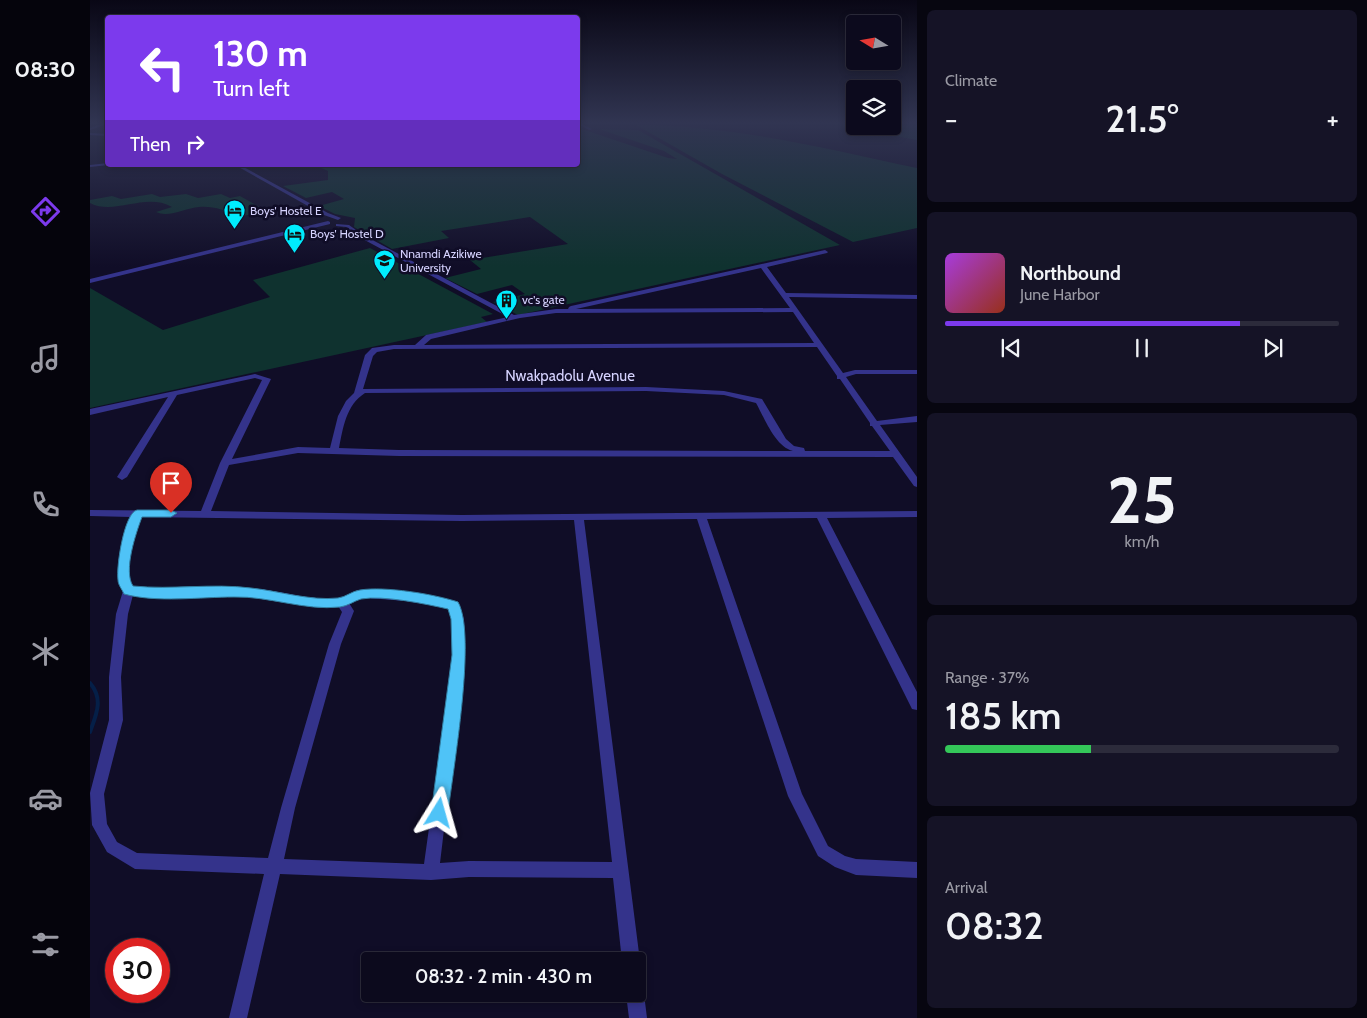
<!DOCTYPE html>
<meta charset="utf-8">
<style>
body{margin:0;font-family:Cabin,sans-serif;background:#151326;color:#f1f3f6;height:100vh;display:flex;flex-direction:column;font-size:19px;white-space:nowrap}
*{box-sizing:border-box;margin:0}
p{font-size:16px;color:#9a9aa4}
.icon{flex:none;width:28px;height:28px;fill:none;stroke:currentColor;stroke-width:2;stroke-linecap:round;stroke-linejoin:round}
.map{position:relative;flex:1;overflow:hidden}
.side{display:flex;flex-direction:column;gap:10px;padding:10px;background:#070610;width:450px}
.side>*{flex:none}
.hud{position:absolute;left:15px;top:15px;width:475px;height:152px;border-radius:5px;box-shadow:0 2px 8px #0003,0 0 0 1px #2c2b3b;background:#7c3aed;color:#fff;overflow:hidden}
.needle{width:32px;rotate:281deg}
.fabs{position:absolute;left:756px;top:15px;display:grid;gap:10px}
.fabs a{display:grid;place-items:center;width:55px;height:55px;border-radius:5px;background:#0c0a1d;box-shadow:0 2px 8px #0003,0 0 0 1px #2c2b3b;font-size:25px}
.speed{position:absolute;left:15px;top:938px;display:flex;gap:10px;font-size:25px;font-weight:700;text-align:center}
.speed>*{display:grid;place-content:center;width:65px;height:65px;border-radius:50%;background:#0c0a1d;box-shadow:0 2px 8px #0003,0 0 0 1px #2c2b3b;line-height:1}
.speed .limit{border:8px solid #d22;background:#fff;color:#111}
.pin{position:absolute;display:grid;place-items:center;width:42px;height:42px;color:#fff;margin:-51px -21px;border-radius:50% 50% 50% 0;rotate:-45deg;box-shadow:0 0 5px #0007}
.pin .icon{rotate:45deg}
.me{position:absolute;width:55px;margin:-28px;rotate:8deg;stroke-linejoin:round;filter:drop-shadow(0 0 4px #0008)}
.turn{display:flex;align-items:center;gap:18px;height:105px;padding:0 25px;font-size:22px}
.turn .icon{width:65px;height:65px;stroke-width:2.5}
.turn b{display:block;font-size:35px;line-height:42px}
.then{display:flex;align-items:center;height:48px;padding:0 25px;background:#0003;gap:10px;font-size:19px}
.big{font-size:38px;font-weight:600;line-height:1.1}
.side .tile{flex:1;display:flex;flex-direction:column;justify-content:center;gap:8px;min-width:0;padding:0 18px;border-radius:8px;background:#151326}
.side .dial{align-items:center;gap:0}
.dial b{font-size:65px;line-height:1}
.song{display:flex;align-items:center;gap:15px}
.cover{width:60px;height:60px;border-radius:8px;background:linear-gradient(135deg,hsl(280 70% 55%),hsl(10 70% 35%))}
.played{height:5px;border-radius:2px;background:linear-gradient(90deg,#7c3aed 75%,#2c2b3b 75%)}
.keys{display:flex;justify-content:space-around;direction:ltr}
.heat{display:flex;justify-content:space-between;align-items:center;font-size:28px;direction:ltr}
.charge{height:8px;border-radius:4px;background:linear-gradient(90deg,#34c759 37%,#2c2b3b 0)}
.trip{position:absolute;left:271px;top:952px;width:285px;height:50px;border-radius:5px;background:#0c0a1d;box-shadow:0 2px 8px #0003,0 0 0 1px #2c2b3b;font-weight:600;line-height:50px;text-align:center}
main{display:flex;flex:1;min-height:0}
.tabs{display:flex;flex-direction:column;width:90px;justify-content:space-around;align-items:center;background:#05040c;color:#9a9aa4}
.tabs .icon{width:35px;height:35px}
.tabs .current{color:#7c3aed}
.tabs b{font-size:22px;color:#f1f3f6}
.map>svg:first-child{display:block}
.green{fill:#0f322f}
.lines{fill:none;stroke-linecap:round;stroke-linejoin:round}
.stream{stroke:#051f48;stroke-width:4}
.minor{fill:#34338b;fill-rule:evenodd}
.route{fill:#4fc3f7;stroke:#337fa1}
.labels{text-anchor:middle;stroke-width:5;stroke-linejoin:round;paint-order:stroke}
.far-poi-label{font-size:12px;fill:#d6d3ff;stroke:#100d27;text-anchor:start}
.street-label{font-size:15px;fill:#d6d3ff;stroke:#100d27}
</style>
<main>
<nav class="tabs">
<b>08:30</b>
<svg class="icon current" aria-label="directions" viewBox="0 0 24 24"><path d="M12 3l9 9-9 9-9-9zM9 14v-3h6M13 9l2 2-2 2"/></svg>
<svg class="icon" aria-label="music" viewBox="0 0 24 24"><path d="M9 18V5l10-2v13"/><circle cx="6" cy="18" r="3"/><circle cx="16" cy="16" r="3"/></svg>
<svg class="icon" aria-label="phone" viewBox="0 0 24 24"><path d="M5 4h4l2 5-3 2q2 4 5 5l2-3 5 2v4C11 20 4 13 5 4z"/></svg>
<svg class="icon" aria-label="climate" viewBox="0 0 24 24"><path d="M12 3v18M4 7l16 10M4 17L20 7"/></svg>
<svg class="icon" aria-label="car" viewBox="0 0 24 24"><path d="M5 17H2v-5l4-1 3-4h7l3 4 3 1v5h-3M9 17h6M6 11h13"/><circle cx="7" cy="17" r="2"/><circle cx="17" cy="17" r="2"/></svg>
<svg class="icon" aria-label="filters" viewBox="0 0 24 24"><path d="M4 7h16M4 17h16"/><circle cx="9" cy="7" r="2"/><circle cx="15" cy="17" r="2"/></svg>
</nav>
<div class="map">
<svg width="827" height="1018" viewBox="0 0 827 1018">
<rect width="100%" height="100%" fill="#100d27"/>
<path class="green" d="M741 124H765V126L827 124V140Z
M546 125C641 125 734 148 827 168V228L763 242 632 174Z
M492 129 578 158 587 159 574 151 509 129 548 130 750 245 428 315 403 302 435 294 422 285 387 294 355 278 391 269 380 260 478 244 440 217 351 231 359 238 302 249 264 227 265 218 245 214 229 206 254 199 242 192 216 198 193 186 238 180V171L229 167 230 165H488V130Z
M62 194 70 197 96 194 108 198 131 194 140 198 150 196 177 211 148 217C135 210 124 206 109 207 95 208 79 218 66 212L82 207C55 192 25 216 0 203V200L22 196 31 199Z
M280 248 403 314 391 317 397 322 0 408V288L73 330 180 297 163 280Z"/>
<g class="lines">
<path class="stream" d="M0 683C14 699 6 715 0 732"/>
<path class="minor" d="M11 124H17L0 130V128Z
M488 124H492L502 129 499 130Z
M0 133 18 134V136L0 135Z
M18 163V165H19L0 167V165Z
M145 165H150L238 213 251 218 248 220 234 215Z
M238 221 240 222V224L0 283V279Z
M246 224 259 225 273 235 424 315 466 309H478L479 307 481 306 735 250 738 252 737 253 677 267 696 293 827 295V299L699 297 753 373 765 370H827V374H766L756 377 787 421 827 416V422L790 425 827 477V487L824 486 803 457 309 456 208 453 139 465 121 511 372 515 827 511V517L737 518 827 692V710L822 709 727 518 617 519 712 794 738 846 755 856 766 859 827 862V878L766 875 745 867 728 856 698 796 607 519 494 520 550 961 548 966V961H532L523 878 379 877 341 880 190 874 157 1018H139L174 874 45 869 17 852 2 825 0 793 19 720V677L26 614 33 591 30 582 28 563 32 542 41 517 0 516V510L111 511 130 463 172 380 165 378 87 395 37 477 32 480 27 477 78 397 0 415V409L165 374 181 379 142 459 208 447 240 448 248 416 256 401 264 393 275 355 282 348 304 345H325L336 335 418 317 269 237 256 227 246 226ZM671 268 700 308 486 309ZM703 312 724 343 334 345 341 339 430 318 466 313ZM727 347 747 376V379H750L780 423V426H782L800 451H715L714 448 704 446 696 439 672 399 634 391 556 387 273 389 283 356 287 352 304 349ZM556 391 634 395 666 403C674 417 685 447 703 451L309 450 249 448C253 428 256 405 275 393ZM51 517 372 521 484 520 522 862 379 861 350 863 375 655 374 619 368 602C341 594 298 587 270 591 262 592 256 597 248 598 218 601 188 589 157 588 119 587 81 590 43 587 33 565 43 539 51 517ZM43 595C82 599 121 593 159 596 189 598 217 605 248 606L252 612 239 644 191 808 178 858 47 853 27 842 17 824 14 794 33 720 31 677 38 614ZM278 598 316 601 359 608 362 619 363 655 334 864 194 859 205 808 251 644 264 611 259 603 268 599Z
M548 986 551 988 554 994 557 1018H539L536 994H548Z"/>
</g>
<linearGradient id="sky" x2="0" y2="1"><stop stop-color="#090715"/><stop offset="0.46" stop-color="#313552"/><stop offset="1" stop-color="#313552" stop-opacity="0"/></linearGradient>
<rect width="827" height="267" fill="url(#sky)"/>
<path class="route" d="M47 510H81L87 513 81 517H52C46 533 33 571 43 586 82 590 122 583 161 588 189 591 220 601 248 598 256 597 262 591 270 590 295 586 344 594 368 602 387 635 363 769 358 813L355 818 349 821 343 818 341 813 362 655 361 619 358 609C336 604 293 595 271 599 264 601 258 606 250 607 215 611 179 596 144 597 111 597 66 603 34 594 32 589 28 585 28 580 26 567 34 513 47 510Z"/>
<defs>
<symbol id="hotel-pin" viewBox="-11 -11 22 30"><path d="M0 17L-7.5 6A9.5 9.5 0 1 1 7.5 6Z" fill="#00ecfe" stroke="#100d27"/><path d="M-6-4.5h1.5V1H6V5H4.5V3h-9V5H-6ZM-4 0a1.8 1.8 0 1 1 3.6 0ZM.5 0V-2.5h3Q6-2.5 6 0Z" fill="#111"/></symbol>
<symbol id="university-pin" viewBox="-11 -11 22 30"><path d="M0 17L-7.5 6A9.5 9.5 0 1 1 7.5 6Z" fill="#00ecfe" stroke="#100d27"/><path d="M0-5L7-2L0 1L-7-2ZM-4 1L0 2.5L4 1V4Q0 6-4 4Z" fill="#111"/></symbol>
<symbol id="building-pin" viewBox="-11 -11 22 30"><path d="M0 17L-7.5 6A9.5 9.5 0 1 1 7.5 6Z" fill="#00ecfe" stroke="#100d27"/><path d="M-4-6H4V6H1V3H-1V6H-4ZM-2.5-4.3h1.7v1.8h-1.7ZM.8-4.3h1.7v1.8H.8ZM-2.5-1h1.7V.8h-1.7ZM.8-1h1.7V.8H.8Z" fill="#111"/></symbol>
</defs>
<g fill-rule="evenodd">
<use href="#hotel-pin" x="132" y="198" width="25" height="34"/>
<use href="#hotel-pin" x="192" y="222" width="25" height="34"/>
<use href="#university-pin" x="282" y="248" width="25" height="34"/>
<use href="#building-pin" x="404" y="288" width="25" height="34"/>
</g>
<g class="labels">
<g class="far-poi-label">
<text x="160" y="215">Boys' Hostel E</text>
<text x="220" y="238">Boys' Hostel D</text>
<text x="310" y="258">Nnamdi Azikiwe<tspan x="310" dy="14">University</tspan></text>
<text x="432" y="304">vc's gate</text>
</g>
<g class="street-label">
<text x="480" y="381">Nwakpadolu Avenue</text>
</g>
</g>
</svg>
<div class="fabs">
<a><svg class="needle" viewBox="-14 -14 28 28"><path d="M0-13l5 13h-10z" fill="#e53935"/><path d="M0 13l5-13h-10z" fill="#9a9aa4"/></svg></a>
<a><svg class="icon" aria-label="layers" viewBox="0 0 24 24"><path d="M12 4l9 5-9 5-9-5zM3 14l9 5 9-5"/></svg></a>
</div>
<div class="speed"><div class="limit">30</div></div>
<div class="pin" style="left:81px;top:513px;background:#d93025"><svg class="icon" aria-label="arrive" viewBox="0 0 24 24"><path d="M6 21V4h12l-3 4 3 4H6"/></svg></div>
<svg class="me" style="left:349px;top:813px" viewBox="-20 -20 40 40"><path d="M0-17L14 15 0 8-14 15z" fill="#4fc3f7" stroke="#fff" stroke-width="4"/></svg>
<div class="trip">08:32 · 2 min · 430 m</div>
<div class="hud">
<div class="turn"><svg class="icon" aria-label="left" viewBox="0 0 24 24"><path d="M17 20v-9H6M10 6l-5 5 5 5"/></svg><div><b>130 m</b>Turn left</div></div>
<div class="then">Then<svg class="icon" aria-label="right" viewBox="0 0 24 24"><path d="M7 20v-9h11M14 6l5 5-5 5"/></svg></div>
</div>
</div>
<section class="side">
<div class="tile"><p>Climate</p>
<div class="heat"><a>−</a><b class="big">21.5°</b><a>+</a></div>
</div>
<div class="tile">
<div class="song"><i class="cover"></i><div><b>Northbound</b><p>June Harbor</p></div></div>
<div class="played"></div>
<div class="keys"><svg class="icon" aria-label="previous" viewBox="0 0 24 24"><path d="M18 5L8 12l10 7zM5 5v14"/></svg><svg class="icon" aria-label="pause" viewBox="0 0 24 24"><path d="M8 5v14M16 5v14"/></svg><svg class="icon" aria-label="next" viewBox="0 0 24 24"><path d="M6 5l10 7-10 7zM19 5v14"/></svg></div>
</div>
<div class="tile dial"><b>25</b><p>km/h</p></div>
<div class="tile"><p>Range · 37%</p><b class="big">185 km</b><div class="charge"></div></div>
<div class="tile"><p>Arrival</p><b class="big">08:32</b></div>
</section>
</main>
